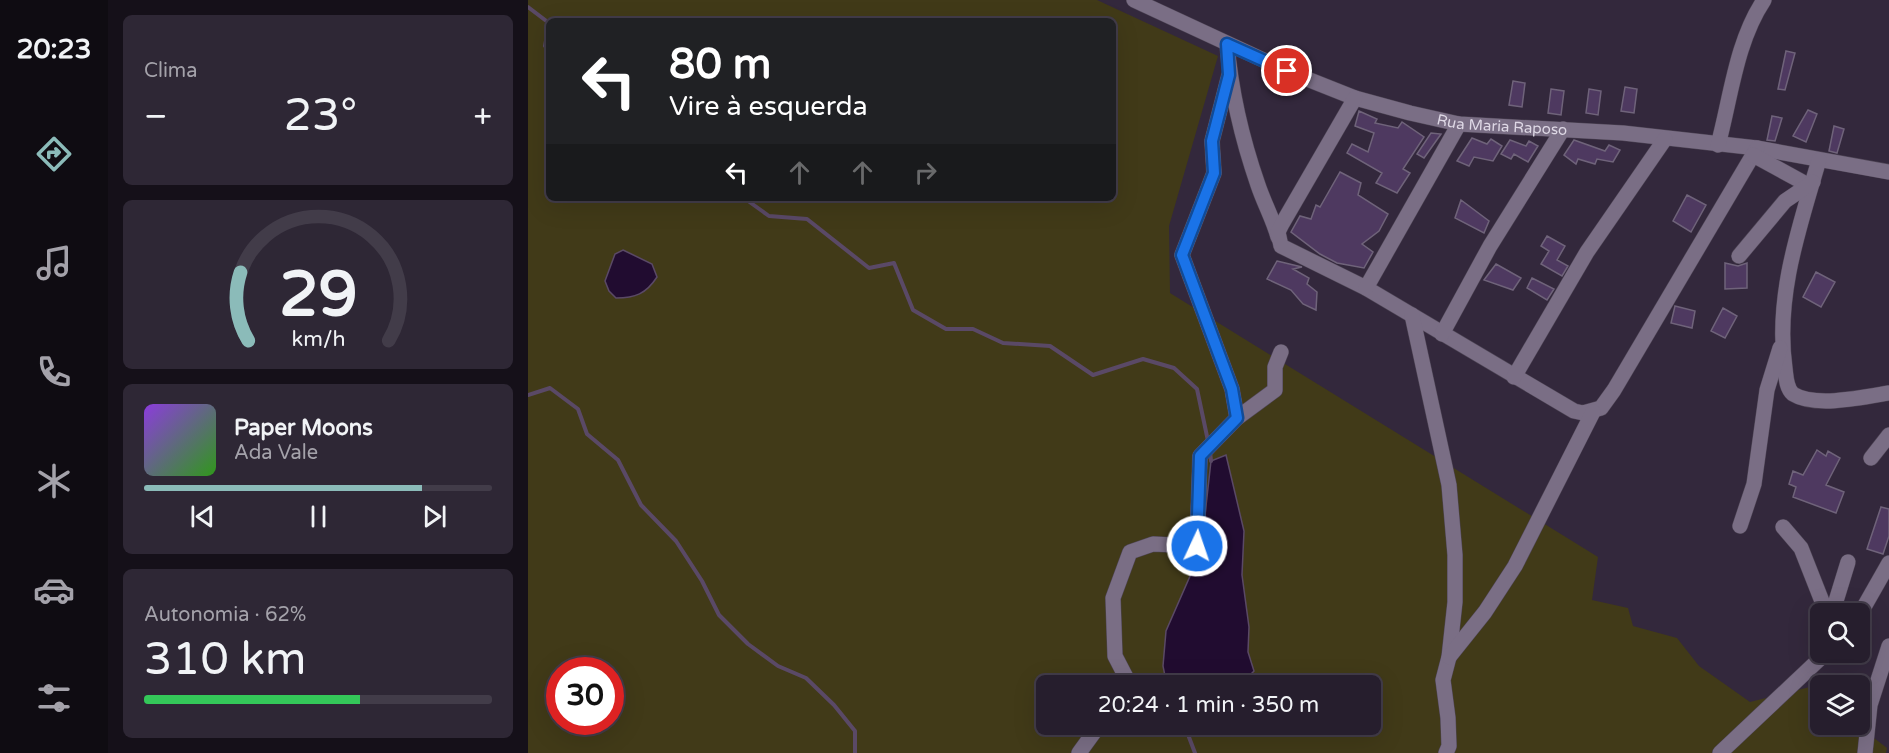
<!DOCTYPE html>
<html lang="pt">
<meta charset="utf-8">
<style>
body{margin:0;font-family:"Varela Round",sans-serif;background:#2e2735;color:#f1f3f6;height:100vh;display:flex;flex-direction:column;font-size:22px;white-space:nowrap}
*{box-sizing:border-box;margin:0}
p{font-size:20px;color:#a4a2aa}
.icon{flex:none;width:33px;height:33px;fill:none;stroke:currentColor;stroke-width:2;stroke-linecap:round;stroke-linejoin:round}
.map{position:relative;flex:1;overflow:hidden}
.sheet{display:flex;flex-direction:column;gap:15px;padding:15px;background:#151019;width:420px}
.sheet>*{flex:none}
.guide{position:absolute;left:18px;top:18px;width:570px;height:183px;border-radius:9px;box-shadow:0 6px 24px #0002,0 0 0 2px #423c49;background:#202124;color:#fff;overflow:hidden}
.tools{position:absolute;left:1282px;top:603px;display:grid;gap:12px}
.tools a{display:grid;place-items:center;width:60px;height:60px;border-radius:9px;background:#261e2d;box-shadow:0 6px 24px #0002,0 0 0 2px #423c49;font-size:30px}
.speed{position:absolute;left:18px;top:657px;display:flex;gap:12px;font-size:30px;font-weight:700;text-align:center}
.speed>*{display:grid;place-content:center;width:78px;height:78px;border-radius:50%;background:#261e2d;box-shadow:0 6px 24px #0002,0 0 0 2px #423c49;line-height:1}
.speed .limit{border:9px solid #d22;background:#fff;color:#111}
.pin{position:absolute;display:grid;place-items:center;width:51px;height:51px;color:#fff;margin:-26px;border:3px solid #fff;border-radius:50%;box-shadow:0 2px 6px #0007}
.me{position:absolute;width:66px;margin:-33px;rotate:3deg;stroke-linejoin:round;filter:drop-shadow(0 0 4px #0008)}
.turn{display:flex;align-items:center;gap:21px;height:126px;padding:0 24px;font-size:27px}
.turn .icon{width:78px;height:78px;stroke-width:2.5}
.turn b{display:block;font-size:42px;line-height:51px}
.lanes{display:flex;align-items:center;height:57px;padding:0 24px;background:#0003;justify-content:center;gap:30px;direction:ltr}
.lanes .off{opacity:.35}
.big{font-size:45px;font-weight:600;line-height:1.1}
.sheet .tile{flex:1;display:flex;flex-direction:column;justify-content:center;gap:9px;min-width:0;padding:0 21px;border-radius:9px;background:#2e2735}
.sheet .dial{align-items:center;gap:0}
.dial svg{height:156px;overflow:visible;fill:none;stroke:#423c49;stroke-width:7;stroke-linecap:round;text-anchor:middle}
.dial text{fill:#f1f3f6;stroke:none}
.song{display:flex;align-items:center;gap:18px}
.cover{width:72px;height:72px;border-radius:9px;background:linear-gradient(135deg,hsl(270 70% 55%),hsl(110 70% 35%))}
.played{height:6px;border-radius:3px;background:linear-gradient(90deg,#8bbbb9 80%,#423c49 80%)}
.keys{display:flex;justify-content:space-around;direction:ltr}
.heat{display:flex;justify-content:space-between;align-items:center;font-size:33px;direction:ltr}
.charge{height:9px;border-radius:4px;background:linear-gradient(90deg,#34c759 62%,#423c49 0)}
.trip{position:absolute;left:508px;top:675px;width:345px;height:60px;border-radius:9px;background:#261e2d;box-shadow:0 6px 24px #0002,0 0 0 2px #423c49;font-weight:600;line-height:60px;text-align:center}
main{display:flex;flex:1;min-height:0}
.tabs{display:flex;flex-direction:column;width:108px;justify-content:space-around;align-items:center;background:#0f0c12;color:#a4a2aa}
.tabs .icon{width:42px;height:42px}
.tabs .current{color:#8bbbb9}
.tabs b{font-size:27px;color:#f1f3f6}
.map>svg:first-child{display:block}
.green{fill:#413a18;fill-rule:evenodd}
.water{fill:#210c30;stroke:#5a4966;stroke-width:1.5}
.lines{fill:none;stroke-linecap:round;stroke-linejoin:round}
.stream{stroke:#5a4966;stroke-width:4}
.building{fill:#4e3960;stroke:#6f637a;stroke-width:1.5}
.minor-casing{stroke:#4e4555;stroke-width:16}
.minor{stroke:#7a6e85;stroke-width:15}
.route-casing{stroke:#114b97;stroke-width:15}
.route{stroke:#1a73e8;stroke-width:10}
.labels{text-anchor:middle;stroke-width:6;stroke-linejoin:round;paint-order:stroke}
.street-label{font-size:15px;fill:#ded8e5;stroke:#33283c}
</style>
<main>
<nav class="tabs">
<b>20:23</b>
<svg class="icon current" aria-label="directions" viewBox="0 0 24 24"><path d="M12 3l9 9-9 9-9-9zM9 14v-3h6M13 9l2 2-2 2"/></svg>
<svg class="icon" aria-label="music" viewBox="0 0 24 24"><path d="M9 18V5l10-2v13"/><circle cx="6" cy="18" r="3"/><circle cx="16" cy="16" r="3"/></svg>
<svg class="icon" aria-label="phone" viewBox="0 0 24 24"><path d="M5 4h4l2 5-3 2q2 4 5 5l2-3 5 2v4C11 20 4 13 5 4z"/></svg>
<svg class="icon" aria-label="climate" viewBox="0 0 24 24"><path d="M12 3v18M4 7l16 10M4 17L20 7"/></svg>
<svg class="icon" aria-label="car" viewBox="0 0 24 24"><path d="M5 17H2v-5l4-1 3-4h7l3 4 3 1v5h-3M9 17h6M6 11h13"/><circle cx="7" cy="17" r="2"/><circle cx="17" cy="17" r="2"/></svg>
<svg class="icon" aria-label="filters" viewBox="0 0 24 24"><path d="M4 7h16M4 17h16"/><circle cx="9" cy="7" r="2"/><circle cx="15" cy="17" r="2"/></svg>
</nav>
<section class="sheet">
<div class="tile"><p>Clima</p>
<div class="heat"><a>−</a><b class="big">23°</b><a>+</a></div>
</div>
<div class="tile dial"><svg viewBox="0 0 100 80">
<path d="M14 69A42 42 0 1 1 86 69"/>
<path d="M14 69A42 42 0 0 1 10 34" stroke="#8bbbb9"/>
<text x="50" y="56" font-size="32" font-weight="700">29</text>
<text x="50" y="72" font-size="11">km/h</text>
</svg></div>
<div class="tile">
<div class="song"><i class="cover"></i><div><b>Paper Moons</b><p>Ada Vale</p></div></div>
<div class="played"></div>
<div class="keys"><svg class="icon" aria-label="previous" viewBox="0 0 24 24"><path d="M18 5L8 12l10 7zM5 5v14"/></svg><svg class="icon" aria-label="pause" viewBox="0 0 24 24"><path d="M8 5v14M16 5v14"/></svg><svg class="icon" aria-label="next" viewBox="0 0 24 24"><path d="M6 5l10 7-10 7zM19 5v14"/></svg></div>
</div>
<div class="tile"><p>Autonomia · 62%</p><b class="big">310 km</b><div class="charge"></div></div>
</section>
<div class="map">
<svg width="1361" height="753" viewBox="0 0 1361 753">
<rect width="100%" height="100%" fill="#33283c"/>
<path class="green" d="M0 0H569L690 56 641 226 642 293 1070 557 1064 600 1100 608 1105 626 1149 638 1171 666 1222 702 1294 684 1293 724 1329 725 1359 748 1358 753H0ZM21 21H585V198H21ZM32 670H82V722H32ZM519 686H843V724H519Z"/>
<path class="water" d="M95 250 124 264 129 277C118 294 107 298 88 298L81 291 77 281 87 254Z
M698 455 716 531 714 575 721 627 720 652 726 671 712 685 639 686 635 666 638 631 673 551 683 461Z"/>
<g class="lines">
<path class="stream" d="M0 7 21 23
M21 24 17 46 21 48
M216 198 241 216 279 219 341 268 366 263 385 310 418 329H445L475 343 522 346 565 375 615 359 646 368 669 389 680 441
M0 395 22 388 50 409 59 434 90 460 113 505 148 541 174 581 191 615 220 644 250 666 278 678 306 705 327 731V753
M682 451 683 461
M656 724 667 753"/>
</g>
<path class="building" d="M1258 51 1267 53 1257 90 1250 89Z
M985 81 997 83 994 107 981 105Z
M1097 87 1109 89 1106 113 1093 111Z
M1023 89 1036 91 1033 115 1020 113Z
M1061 89 1073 91 1070 115 1058 113Z
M1280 110 1289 114 1278 142 1265 136Z
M831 111 849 119 847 123 870 128 874 122 896 137 875 169 882 173 869 193 848 183 854 173 819 153 824 144 840 152 846 133 827 126Z
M1244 116 1254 118 1247 141 1239 140Z
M1306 126 1316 129 1309 153 1301 151Z
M903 133 913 134 896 158 889 154Z
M944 138 959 144 963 139 974 146 965 161 946 157 941 166 929 161Z
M982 140 998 146 1001 141 1010 146 1000 162 986 154 983 159 973 154Z
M1046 140 1077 151 1081 145 1092 150 1085 162 1069 159 1067 164 1050 159 1048 164 1036 155Z
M812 172 833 183 830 195 860 214 851 231 834 244 845 252 836 268 809 263 792 254 763 232 772 216 783 219 788 205 792 207Z
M1159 195 1178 205 1163 232 1145 221Z
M933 200 961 221 956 233 927 218Z
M1019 236 1037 246 1029 260 1040 266 1034 276 1013 264 1021 251 1013 246Z
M749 261 774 267 765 269 781 278 779 284 789 292 788 310 775 304 763 290 739 279Z
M1197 263 1210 266 1219 263V288L1197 289Z
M968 264 993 278 985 290 956 280Z
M1288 272 1307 282 1293 307 1275 297Z
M1004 278 1026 289 1019 300 999 288Z
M1147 306 1167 311 1164 328 1143 323Z
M1195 308 1209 316 1197 338 1183 331Z
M1289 450 1298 456 1300 451 1312 458 1298 485 1316 492 1308 513 1265 497 1268 487 1261 484 1265 471 1275 475Z
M1353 507 1361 509V536L1355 554 1339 549Z"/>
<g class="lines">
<defs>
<g id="minor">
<path id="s1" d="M606 0 759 71 827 98 882 113 931 124 1095 133 1229 148 1361 172"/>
<path d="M699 44C703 92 714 139 730 185 736 203 745 219 750 237"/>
<path d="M827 98 754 224 750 232 753 246 838 288 1046 411 1055 413 1073 408 1086 390 1229 148"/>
<path d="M1190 145C1203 97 1208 42 1236 0"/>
<path d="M1225 155 1280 185"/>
<path d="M1291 160C1271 228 1247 297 1257 368 1258 376 1258 388 1265 394 1287 408 1337 397 1361 393"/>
<path d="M1211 256 1257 201 1285 182"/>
<path d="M838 288 931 124"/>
<path d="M884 315 921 485 927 555V602L921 657 915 680 920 718 921 746 918 753"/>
<path d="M914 334 962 246 1035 129"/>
<path d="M986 377 1059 252 1137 139"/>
<path d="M709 418 747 390V367L753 352"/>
<path d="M1343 458 1361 435"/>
<path d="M1212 526 1226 484 1239 390 1252 348"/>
<path d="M1255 527 1273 548 1299 614"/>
<path d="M1304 614 1320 562"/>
<path d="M1332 614 1361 563"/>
<path d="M921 657 957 612 987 566 1065 412"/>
<path d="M599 686 601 683 587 656 585 598 602 552 625 544 669 546 672 456 709 418 704 389 654 255 686 173 684 141 701 75"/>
<path d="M551 753 572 724"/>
<path d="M1192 753 1299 652"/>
<path d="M1337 753 1342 705 1361 646"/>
</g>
</defs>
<use href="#minor" class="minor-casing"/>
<use href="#minor" class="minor"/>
</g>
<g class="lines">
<defs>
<path id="route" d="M669 546 672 456 709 418 704 389 654 255 686 173 684 141 701 75 699 44 759 71"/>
</defs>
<use href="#route" class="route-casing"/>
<use href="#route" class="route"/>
</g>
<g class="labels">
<g class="street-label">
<text dy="5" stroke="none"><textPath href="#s1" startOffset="392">Rua Maria Raposo</textPath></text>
</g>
</g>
</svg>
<div class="tools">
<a><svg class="icon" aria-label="search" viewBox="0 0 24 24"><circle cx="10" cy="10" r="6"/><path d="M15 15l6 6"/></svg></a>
<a><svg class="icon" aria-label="layers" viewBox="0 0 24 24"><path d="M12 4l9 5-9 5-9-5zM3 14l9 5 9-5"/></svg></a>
</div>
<div class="speed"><div class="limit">30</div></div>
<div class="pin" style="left:759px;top:71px;background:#d93025"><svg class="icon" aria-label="arrive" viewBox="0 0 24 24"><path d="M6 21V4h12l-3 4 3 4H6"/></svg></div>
<svg class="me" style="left:669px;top:546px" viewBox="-20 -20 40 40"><circle r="17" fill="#1a73e8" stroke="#fff" stroke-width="3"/><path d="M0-11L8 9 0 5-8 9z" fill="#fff"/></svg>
<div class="trip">20:24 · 1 min · 350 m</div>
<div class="guide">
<div class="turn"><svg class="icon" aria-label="left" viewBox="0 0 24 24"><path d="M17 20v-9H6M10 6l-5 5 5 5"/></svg><div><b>80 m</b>Vire à esquerda</div></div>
<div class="lanes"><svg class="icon" aria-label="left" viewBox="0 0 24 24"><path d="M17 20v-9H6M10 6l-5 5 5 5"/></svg><svg class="icon off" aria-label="ahead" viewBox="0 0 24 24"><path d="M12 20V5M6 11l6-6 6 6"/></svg><svg class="icon off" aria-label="ahead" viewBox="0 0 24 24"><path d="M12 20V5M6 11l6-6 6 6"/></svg><svg class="icon off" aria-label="right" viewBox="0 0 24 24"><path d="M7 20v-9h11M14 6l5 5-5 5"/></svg></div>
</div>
</div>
</main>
